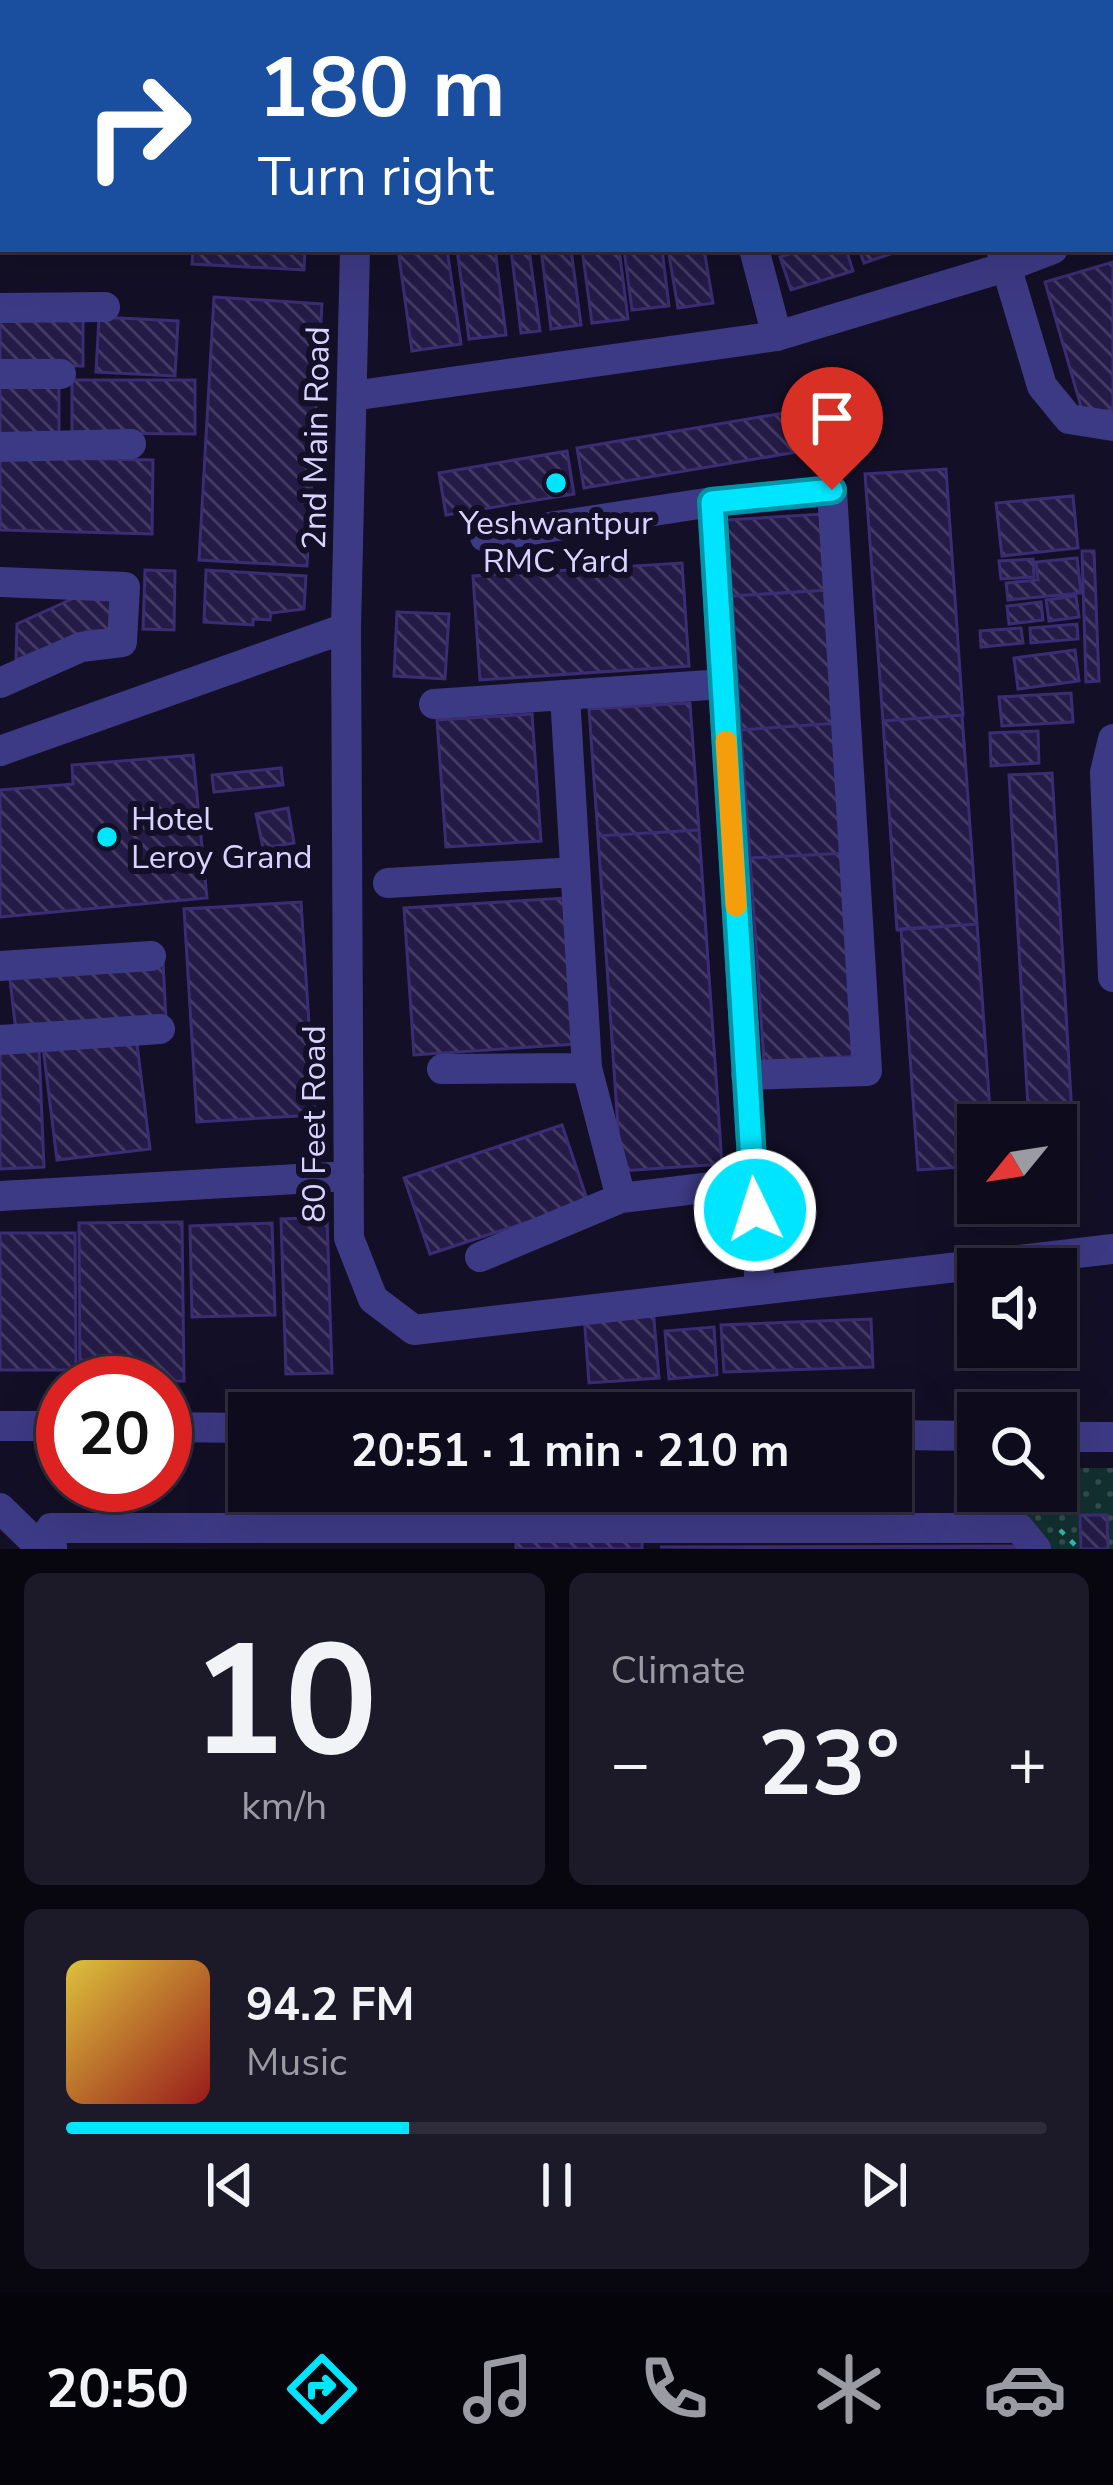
<!DOCTYPE html>
<meta charset="utf-8">
<style>
body{margin:0;font-family:"Nunito Sans",sans-serif;background:#1c1929;color:#f1f3f6;height:100vh;display:flex;flex-direction:column;font-size:45px;white-space:nowrap}
*{box-sizing:border-box;margin:0}
p{font-size:39px;color:#9b9ba3}
.icon{flex:none;width:66px;height:66px;fill:none;stroke:currentColor;stroke-width:2;stroke-linecap:round;stroke-linejoin:round}
.map{position:relative;height:1549px;overflow:hidden}
.side{display:flex;flex-direction:column;gap:24px;padding:24px;background:#08060f;flex:1}
.side>*{flex:none}
.top-card{position:absolute;left:0px;top:0px;width:1113px;height:252px;box-shadow:0 12px 48px #0002,0 0 0 3px #2e2b3b;background:#1a4fa0;color:#fff;overflow:hidden}
.needle{width:78px;rotate:240deg}
.tools{position:absolute;left:957px;top:1104px;display:grid;gap:24px}
.tools a{display:grid;place-items:center;width:120px;height:120px;border-radius:0px;background:#0e0b1c;box-shadow:0 12px 48px #0002,0 0 0 3px #2e2b3b;font-size:60px}
.speed{position:absolute;left:36px;top:1356px;display:flex;gap:24px;font-size:60px;font-weight:700;text-align:center}
.speed>*{display:grid;place-content:center;width:156px;height:156px;border-radius:50%;background:#0e0b1c;box-shadow:0 12px 48px #0002,0 0 0 3px #2e2b3b;line-height:1}
.speed .limit{border:18px solid #d22;background:#fff;color:#111}
.pin{position:absolute;display:grid;place-items:center;width:102px;height:102px;color:#fff;margin:-123px -51px;border-radius:50% 50% 50% 0;rotate:-45deg;box-shadow:0 0 12px #0007}
.pin .icon{rotate:45deg}
.me{position:absolute;width:132px;margin:-66px;rotate:356deg;stroke-linejoin:round;filter:drop-shadow(0 0 9px #0008)}
.turn{display:flex;align-items:center;gap:42px;height:252px;padding:0 60px;font-size:54px}
.turn .icon{width:156px;height:156px;stroke-width:2.5}
.turn b{display:block;font-size:84px;line-height:102px}
.big{font-size:90px;font-weight:700;line-height:1.1}
.side .widget{flex:1;display:flex;flex-direction:column;justify-content:center;gap:18px;min-width:0;padding:0 42px;border-radius:18px;background:#1c1929}
.side .dial{align-items:center;gap:0}
.dial b{font-size:156px;line-height:1}
.song{display:flex;align-items:center;gap:36px}
.cover{width:144px;height:144px;border-radius:18px;background:linear-gradient(135deg,hsl(50 70% 55%),hsl(0 70% 35%))}
.played{height:12px;border-radius:6px;background:linear-gradient(90deg,#00e5ff 35%,#2e2b3b 35%)}
.keys{display:flex;justify-content:space-around;direction:ltr}
.heat{display:flex;justify-content:space-between;align-items:center;font-size:66px;direction:ltr}
.side .tiles{flex:1;display:grid;gap:24px;grid-template-columns:1fr 1fr}
.widget:last-child{grid-column:span 2}
.trip{position:absolute;left:228px;top:1392px;width:684px;height:120px;border-radius:0px;background:#0e0b1c;box-shadow:0 12px 48px #0002,0 0 0 3px #2e2b3b;font-weight:700;line-height:120px;text-align:center}
.dock{display:flex;height:192px;justify-content:space-around;align-items:center;background:#06040b;color:#9b9ba3}
.dock .icon{width:84px;height:84px}
.dock .selected{color:#00e5ff}
.dock b{font-size:54px;color:#f1f3f6}
.map>svg:first-child{display:block}
.garden{fill:url(#garden-dots)}
.building{fill:url(#building-back-hatch);stroke:#3b2d73;stroke-width:3}
.lines{fill:none;stroke-linecap:round;stroke-linejoin:round}
.path{stroke:#2fb8b0;stroke-width:4.5;stroke-dasharray:6 9;stroke-linecap:butt}
.minor{stroke:#3d3a85;stroke-width:30}
.route-casing{stroke:#0095a6;stroke-width:30}
.route{stroke:#00e5ff;stroke-width:21}
.slow{stroke:#f59e0b;stroke-width:21}
.poi-dot{fill:#00e5ff;stroke:#130f26;stroke-width:4.5}
.labels{text-anchor:middle;stroke-width:12;stroke-linejoin:round;paint-order:stroke}
.street-label{font-size:33px;fill:#d9d4ff;stroke:#130f26}
.poi-label{font-size:33px;fill:#d9d4ff;stroke:#130f26}
</style>
<div class="map">
<svg width="1113" height="1549" viewBox="0 0 1113 1549">
<defs>
<pattern id="garden-dots" width="8" height="8" patternUnits="userSpaceOnUse" patternTransform="scale(3)"><rect width="8" height="8" fill="#12302f"/><path d="M2 2h.1M6 6h.1" fill="none" stroke="#344d4e" stroke-width="1.8" stroke-linecap="round"/></pattern>
<pattern id="building-back-hatch" width="6" height="6" patternUnits="userSpaceOnUse" patternTransform="scale(3)"><rect width="6" height="6" fill="#241b47"/><path d="M-1 5l2 2M0 0l6 6M5-1l2 2" fill="none" stroke="#433b63"/></pattern>
</defs>
<rect width="100%" height="100%" fill="#130f26"/>
<path class="garden" d="M1056 1468H1113V1549H1050L1008 1519 1007 1491H1056Z"/>
<path class="building" d="M0 0H22L3 3V72Z
M968 0H1048L1049 3H969Z
M1055 0H1113V20L1110 21V3Z
M193 249H305L304 270 192 264Z
M398 249H447L461 344 412 351Z
M457 249H495L506 335 469 339Z
M511 249H529L540 331 521 333Z
M541 249H571L581 325 551 329Z
M582 249H619L628 319 592 323Z
M624 249H662L669 306 632 310Z
M668 249H704L713 303 678 308Z
M805 249H846L853 271 791 290 780 257Z
M859 249H905L864 263Z
M1113 262V409L1084 417 1045 282Z
M214 297 322 304 307 566 199 560Z
M0 316 83 317V366H0Z
M99 317 178 321 175 376 96 372Z
M0 380H59V439L0 438Z
M72 380H195V434L72 433Z
M831 405 838 445 584 488 577 448Z
M567 451 574 494 446 515 439 473Z
M0 457 153 460 152 534 0 530Z
M946 469 963 715 883 721 865 474Z
M1073 496 1078 548 1002 556 996 503Z
M823 514 828 590 732 596 726 520Z
M1082 551H1094L1099 681 1086 682Z
M1077 558 1081 593 1008 600 1006 583 1038 580 1036 562Z
M1033 559 1034 577 1001 579 999 561Z
M682 563 689 666 480 680 473 576Z
M145 570 175 571 174 630 143 629Z
M206 570 306 576 304 609 271 613 270 620 253 619V625L204 622Z
M828 590 838 723 741 730 732 596Z
M118 593 119 630 88 631 16 660 17 624 83 594Z
M1076 596 1079 617 1049 621 1046 600Z
M1041 602 1043 620 1009 624 1007 606Z
M397 612 449 614 445 679 394 676Z
M1077 624 1078 639 1031 643 1030 628Z
M1021 628 1023 643 981 647 980 631Z
M1075 650 1079 681 1018 689 1014 658Z
M1071 693 1073 722 1002 726 999 697Z
M690 703 699 830 598 836 589 709Z
M532 714 541 841 446 847 437 720Z
M962 715 977 924 897 930 883 721Z
M838 723 847 853 750 858 741 730Z
M1038 731 1039 763 991 766 990 733Z
M193 755 207 898 0 917V790L73 784 72 765Z
M281 768 283 785 214 792 212 775Z
M1052 773 1076 1184 1056 1185V1125H1029L1009 775Z
M288 808 294 843 263 848 256 814Z
M699 830 722 1164 621 1171 598 836Z
M847 853 861 1056 764 1062 750 858Z
M565 898 576 1044 414 1055 404 908Z
M301 902 315 1115 197 1122 184 909Z
M977 924 991 1125H978V1166L918 1170 901 929Z
M163 962 166 1019 16 1032 9 971Z
M136 1036 150 1149 57 1160 43 1047Z
M39 1048 44 1167 0 1169V1049Z
M562 1125 588 1202 430 1254 404 1178Z
M327 1217 332 1373 286 1374 281 1219Z
M182 1222 184 1381 80 1382 79 1223Z
M272 1223 275 1315 192 1317 190 1226Z
M0 1233H75L76 1370H0Z
M653 1308 659 1378 589 1383 584 1314Z
M871 1319 873 1367 724 1372 721 1325Z
M714 1327 717 1375 669 1379 665 1331Z
M1080 1515H1107L1108 1549H1081Z
M516 1533H642V1549H516Z
M1019 1546V1549L660 1547Z"/>
<g class="lines">
<path class="path" d="M1060 1530 1077 1547"/>
<path class="minor" d="M358 0V3
M690 0 691 3
M942 0V3
M0 221H3
M1110 227 1113 226
M355 249 346 628 349 1238 373 1299 414 1330 1113 1249
M754 249 777 336
M1001 249 1042 386 1069 419 1113 426
M0 308 105 307
M0 374H61
M352 396 777 336 1006 267 1053 249
M0 447 131 444
M712 502 760 1290
M485 537 712 502 832 491 867 1071 746 1075
M0 582 125 587 122 642 81 647 0 683
M565 695 587 1068 621 1198 753 1182
M434 704 723 684
M1113 739 1105 772 1113 977
M0 751 346 628
M388 883 575 872
M0 966 151 956
M0 1040 160 1029
M442 1069 587 1068
M0 1196 349 1176
M480 1257 621 1198
M0 1426H63
M165 1427 249 1428
M891 1435 978 1436
M1056 1437H1113
M0 1508 42 1549
M389 1528 436 1500 617 1501
M52 1549 51 1528H1019L1036 1549"/>
</g>
<g class="lines">
<defs>
<path id="route" d="M755 1210 712 502 832 490"/>
</defs>
<use href="#route" class="route-casing"/>
<use href="#route" class="route"/>
<path class="slow" d="M726 741 736 906"/>
</g>
<g class="poi-dot">
<circle cx="556" cy="483" r="12"/>
<circle cx="107" cy="837" r="12"/>
</g>
<g class="labels">
<g class="street-label">
<text transform="translate(315 438) rotate(-89)" y="12">2nd Main Road</text>
<text transform="translate(313 1124) rotate(-90)" y="12">80 Feet Road</text>
</g>
<g class="poi-label">
<text x="556" y="534">Yeshwantpur<tspan x="556" dy="38">RMC Yard</tspan></text>
<text x="131" y="830" text-anchor="start">Hotel<tspan x="131" dy="38">Leroy Grand</tspan></text>
</g>
</g>
</svg>
<div class="tools">
<a><svg class="needle" viewBox="-14 -14 28 28"><path d="M0-13l5 13h-10z" fill="#e53935"/><path d="M0 13l5-13h-10z" fill="#9b9ba3"/></svg></a>
<a><svg class="icon" aria-label="sound" viewBox="0 0 24 24"><path d="M4 9h4l5-4v14l-5-4H4zM17 9q2 3 0 6"/></svg></a>
<a><svg class="icon" aria-label="search" viewBox="0 0 24 24"><circle cx="10" cy="10" r="6"/><path d="M15 15l6 6"/></svg></a>
</div>
<div class="speed"><div class="limit">20</div></div>
<div class="pin" style="left:832px;top:490px;background:#d93025"><svg class="icon" aria-label="arrive" viewBox="0 0 24 24"><path d="M6 21V4h12l-3 4 3 4H6"/></svg></div>
<svg class="me" style="left:755px;top:1210px" viewBox="-20 -20 40 40"><circle r="17" fill="#00e5ff" stroke="#fff" stroke-width="3"/><path d="M0-11L8 9 0 5-8 9z" fill="#fff"/></svg>
<div class="trip">20:51 · 1 min · 210 m</div>
<div class="top-card">
<div class="turn"><svg class="icon" aria-label="right" viewBox="0 0 24 24"><path d="M7 20v-9h11M14 6l5 5-5 5"/></svg><div><b>180 m</b>Turn right</div></div>
</div>
</div>
<section class="side">
<div class="tiles">
<div class="widget dial"><b>10</b><p>km/h</p></div>
<div class="widget"><p>Climate</p>
<div class="heat"><a>−</a><b class="big">23°</b><a>+</a></div>
</div>
<div class="widget">
<div class="song"><i class="cover"></i><div><b>94.2 FM</b><p>Music</p></div></div>
<div class="played"></div>
<div class="keys"><svg class="icon" aria-label="previous" viewBox="0 0 24 24"><path d="M18 5L8 12l10 7zM5 5v14"/></svg><svg class="icon" aria-label="pause" viewBox="0 0 24 24"><path d="M8 5v14M16 5v14"/></svg><svg class="icon" aria-label="next" viewBox="0 0 24 24"><path d="M6 5l10 7-10 7zM19 5v14"/></svg></div>
</div>
</div>
</section>
<nav class="dock">
<b>20:50</b>
<svg class="icon selected" aria-label="directions" viewBox="0 0 24 24"><path d="M12 3l9 9-9 9-9-9zM9 14v-3h6M13 9l2 2-2 2"/></svg>
<svg class="icon" aria-label="music" viewBox="0 0 24 24"><path d="M9 18V5l10-2v13"/><circle cx="6" cy="18" r="3"/><circle cx="16" cy="16" r="3"/></svg>
<svg class="icon" aria-label="phone" viewBox="0 0 24 24"><path d="M5 4h4l2 5-3 2q2 4 5 5l2-3 5 2v4C11 20 4 13 5 4z"/></svg>
<svg class="icon" aria-label="climate" viewBox="0 0 24 24"><path d="M12 3v18M4 7l16 10M4 17L20 7"/></svg>
<svg class="icon" aria-label="car" viewBox="0 0 24 24"><path d="M5 17H2v-5l4-1 3-4h7l3 4 3 1v5h-3M9 17h6M6 11h13"/><circle cx="7" cy="17" r="2"/><circle cx="17" cy="17" r="2"/></svg>
</nav>
